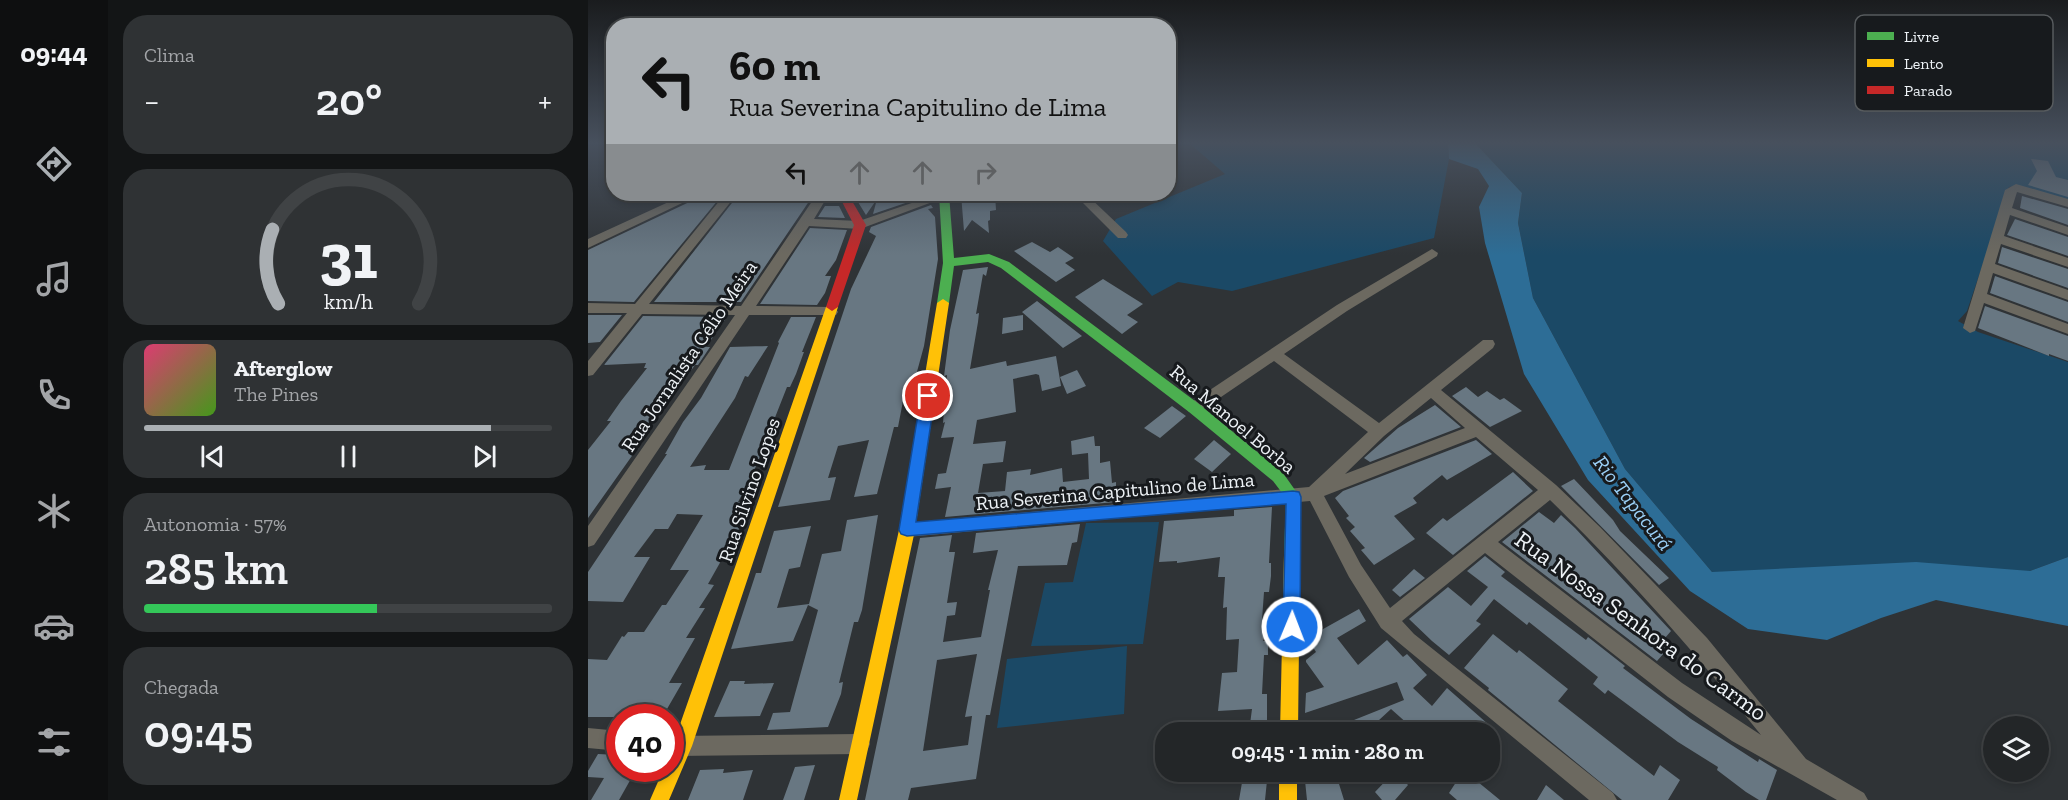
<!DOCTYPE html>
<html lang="pt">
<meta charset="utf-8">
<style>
body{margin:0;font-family:"Zilla Slab",serif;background:#2f3234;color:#f1f3f6;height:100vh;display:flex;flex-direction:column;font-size:22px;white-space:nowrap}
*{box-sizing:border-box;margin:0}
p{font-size:20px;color:#a3a5a8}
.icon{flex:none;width:33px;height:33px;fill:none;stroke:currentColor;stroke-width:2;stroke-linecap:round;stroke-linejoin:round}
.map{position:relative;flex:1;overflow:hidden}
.sheet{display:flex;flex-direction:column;gap:15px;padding:15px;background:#131516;width:480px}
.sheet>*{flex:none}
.banner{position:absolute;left:18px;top:18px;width:570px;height:183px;border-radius:24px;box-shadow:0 3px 9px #0003,0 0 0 2px #404345;background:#aaafb3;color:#111;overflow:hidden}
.fabs{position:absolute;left:1395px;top:716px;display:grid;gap:12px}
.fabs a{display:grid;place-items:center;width:66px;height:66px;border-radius:50%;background:#232628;box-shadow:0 3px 9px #0003,0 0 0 2px #404345;font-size:30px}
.speed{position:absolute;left:18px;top:704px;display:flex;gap:12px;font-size:30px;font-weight:700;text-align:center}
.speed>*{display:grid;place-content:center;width:78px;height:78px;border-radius:50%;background:#232628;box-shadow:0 3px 9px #0003,0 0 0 2px #404345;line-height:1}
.speed .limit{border:9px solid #d22;background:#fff;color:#111}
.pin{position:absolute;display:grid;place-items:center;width:51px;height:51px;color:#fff;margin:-26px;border:3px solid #fff;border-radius:50%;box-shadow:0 2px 6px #0007}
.me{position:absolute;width:66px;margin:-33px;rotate:1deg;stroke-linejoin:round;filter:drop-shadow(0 0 4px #0008)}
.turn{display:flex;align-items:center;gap:21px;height:126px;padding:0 24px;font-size:27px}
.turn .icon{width:78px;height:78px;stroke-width:2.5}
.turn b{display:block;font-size:42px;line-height:51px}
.lanes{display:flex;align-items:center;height:57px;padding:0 24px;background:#0003;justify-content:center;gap:30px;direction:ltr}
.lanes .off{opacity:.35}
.big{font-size:45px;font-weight:600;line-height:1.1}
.sheet .tile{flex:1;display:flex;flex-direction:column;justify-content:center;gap:9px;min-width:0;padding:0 21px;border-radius:24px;background:#2f3234}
.sheet .dial{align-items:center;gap:0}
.dial svg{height:156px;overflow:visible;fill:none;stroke:#404345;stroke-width:7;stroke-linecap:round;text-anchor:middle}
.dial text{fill:#f1f3f6;stroke:none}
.song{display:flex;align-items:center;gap:18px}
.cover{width:72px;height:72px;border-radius:9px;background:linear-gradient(135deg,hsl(340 70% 55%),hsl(100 70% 35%))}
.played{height:6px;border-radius:3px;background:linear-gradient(90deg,#aaafb3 85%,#404345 85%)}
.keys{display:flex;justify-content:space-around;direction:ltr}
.heat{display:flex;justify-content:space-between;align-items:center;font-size:33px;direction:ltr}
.charge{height:9px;border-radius:4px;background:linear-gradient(90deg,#34c759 57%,#404345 0)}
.trip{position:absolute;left:567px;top:722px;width:345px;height:60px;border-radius:24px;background:#232628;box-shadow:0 3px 9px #0003,0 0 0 2px #404345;font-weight:600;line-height:60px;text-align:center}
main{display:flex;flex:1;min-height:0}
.tab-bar{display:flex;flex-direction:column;width:108px;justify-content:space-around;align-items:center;background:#0e0f10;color:#a3a5a8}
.tab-bar .icon{width:42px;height:42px}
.tab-bar .current{color:#aaafb3}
.tab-bar b{font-size:27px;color:#f1f3f6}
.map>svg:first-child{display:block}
.green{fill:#1b4966}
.water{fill:#2d6d96}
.building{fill:#687782;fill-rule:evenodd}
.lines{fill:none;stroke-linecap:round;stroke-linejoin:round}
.street{fill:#6c6960;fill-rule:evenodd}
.fast{fill:#4caf50;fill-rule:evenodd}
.slow{fill:#ffc107;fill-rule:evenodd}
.jam{fill:#c62828;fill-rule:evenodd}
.route{fill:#1a73e8;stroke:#114b97;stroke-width:1.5}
.labels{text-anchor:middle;stroke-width:6;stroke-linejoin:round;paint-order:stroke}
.street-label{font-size:20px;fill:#edf2f6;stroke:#171a1d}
.water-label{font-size:21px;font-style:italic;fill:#9bd0f7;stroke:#171a1d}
.near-street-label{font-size:24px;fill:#edf2f6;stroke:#171a1d}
.key{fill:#171a1d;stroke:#575b5e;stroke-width:1.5}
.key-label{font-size:16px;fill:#edf2f6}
</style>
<main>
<nav class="tab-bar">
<b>09:44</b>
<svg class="icon current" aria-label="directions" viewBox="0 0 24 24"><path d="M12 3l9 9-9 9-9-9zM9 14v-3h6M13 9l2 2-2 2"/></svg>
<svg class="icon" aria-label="music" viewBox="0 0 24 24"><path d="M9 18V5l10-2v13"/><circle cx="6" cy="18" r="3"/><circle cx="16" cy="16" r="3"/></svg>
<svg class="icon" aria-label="phone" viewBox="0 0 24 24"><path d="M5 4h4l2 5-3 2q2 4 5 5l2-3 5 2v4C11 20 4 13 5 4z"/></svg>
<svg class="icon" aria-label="climate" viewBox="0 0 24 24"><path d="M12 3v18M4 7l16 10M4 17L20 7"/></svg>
<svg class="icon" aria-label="car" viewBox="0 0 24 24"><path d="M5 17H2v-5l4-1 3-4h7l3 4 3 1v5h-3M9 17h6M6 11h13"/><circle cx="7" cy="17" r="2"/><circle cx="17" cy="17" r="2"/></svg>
<svg class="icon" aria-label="filters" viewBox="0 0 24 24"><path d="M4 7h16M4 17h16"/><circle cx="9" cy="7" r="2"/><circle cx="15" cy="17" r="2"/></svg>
</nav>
<section class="sheet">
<div class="tile"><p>Clima</p>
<div class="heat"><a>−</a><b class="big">20°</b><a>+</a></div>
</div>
<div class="tile dial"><svg viewBox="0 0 100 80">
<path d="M14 69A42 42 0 1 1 86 69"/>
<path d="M14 69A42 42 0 0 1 11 31" stroke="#aaafb3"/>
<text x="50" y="56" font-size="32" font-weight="700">31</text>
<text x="50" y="72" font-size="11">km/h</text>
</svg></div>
<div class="tile">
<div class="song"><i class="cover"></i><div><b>Afterglow</b><p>The Pines</p></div></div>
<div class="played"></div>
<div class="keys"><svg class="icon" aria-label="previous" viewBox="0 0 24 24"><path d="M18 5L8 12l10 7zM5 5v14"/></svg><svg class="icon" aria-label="pause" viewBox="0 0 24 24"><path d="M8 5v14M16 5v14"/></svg><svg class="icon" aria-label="next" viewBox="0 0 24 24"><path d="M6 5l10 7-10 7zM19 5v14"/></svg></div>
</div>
<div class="tile"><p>Autonomia · 57%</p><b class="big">285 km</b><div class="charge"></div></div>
<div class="tile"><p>Chegada</p><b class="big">09:45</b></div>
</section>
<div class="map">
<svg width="1480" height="800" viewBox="0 0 1480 800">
<rect width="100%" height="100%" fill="#2f3336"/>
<path class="green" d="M601 143H860L861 159 846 238 644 291 590 282 564 296 515 241 528 219 637 174Z
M887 143H1480V201L1428 186 1421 187 1379 311 1370 321 1390 332 1480 362V557L1442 571 1124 572 1037 469 945 298 930 223 934 193Z
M571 522 555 644 443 646 457 583 485 582 498 523Z
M539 646 536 714 409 728 419 659Z"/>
<path class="water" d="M860 143H887L934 193 930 223 945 298 1037 469 1124 572 1328 562 1442 571 1480 557V626L1348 600 1293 618 1239 640 1160 629 1102 591 1000 480 936 374 897 243 891 207 901 186 890 169 861 159Z"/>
<path class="building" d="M1443 159 1460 161 1468 177 1480 180V197L1440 185 1449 171Z
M115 194H135L46 302 0 301V250L114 196Z
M151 194H226L153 302H66Z
M265 194H337L338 196 285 214 289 199 278 215Z
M373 194H407L408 210 402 211V220L400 221 401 233 384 220 376 231Z
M1434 196 1480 209V225L1432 208Z
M343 205 345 208 340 209 347 217 350 259 336 346 321 401H315L310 427H306L289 494 266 497 281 440 250 446 240 478 248 477 242 500 190 507 263 289 288 236 281 232 283 227Z
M237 206H251L257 218 230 217Z
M1427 219 1480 237V256L1419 235Z
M222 228 259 230 248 260 237 276H243L237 293 229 305 172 304Z
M444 242 462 252 470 247 486 258 477 263 487 270 468 282 426 251Z
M1414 247 1480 269V288L1410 263Z
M400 267 398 276 395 274 388 314 391 313 390 322 382 369 418 361 419 366 468 356 473 386 454 391 451 375 448 374 425 379 428 412 389 420 385 444 418 441 415 462 395 464 390 493 417 491 419 472 443 469 442 475 474 468 475 482 501 479 500 453 484 455 483 441 506 436 507 446H512V463L522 461 524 483 528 482V502L357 517 363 487 347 489 350 474 358 473 366 437 353 438 357 422 355 423 359 375 356 376 362 330 375 270Z
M1407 276 1480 302V322L1402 293Z
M515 279 555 304 539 315 550 322 534 334 487 297Z
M449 301 494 336 475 348 434 312Z
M1397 306 1480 336V361L1461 354V356L1390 328Z
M0 315H34L12 342 0 343Z
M435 315V330L414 334 415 318Z
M55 316 139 317 118 347H122L110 365H107L92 386H88L70 410H72L53 435H57L44 453H46L0 518V450L23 421H19L33 401 59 368H56L58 363 16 365Z
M203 317H228L214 352H216L208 374 202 387H199L164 476 150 502H160L149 520H156L120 584 126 585 111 608H117L98 638H107L81 683H94L79 709 64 708 59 717H0V659L19 660 34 636 36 637 40 632H56L74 605H78L101 570H82L115 515 89 514 80 529H67L46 557H62L35 602 0 601V572L79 454H77L95 422 113 398 142 347 180 346 160 377 157 376 147 398 102 467 118 465 116 470H141L191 343 190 342Z
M489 370 498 386 479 394 472 377Z
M878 387 890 397 899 391 912 400 916 398 934 411 902 427 864 396Z
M847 405 873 427 782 462 776 458 810 428Z
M584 406 598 416 572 438 556 428Z
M626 440 643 454 624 472 606 459Z
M888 440 904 454 859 480 854 475 825 498 829 503 806 516 827 539 786 565 773 550 777 548 762 531 767 527 758 518 761 516 747 498 755 491Z
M925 472 945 491 865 555 838 533 855 518 859 521Z
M986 479 1025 520 1032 531 1081 578 1071 585 973 486Z
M684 507 681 563H683V576L681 592H676L674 620H679L675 641H680V655H676L674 694H679V720H685V732H661L664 709 630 711 634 673 649 672 651 639 638 640 639 607 635 608 637 577H630L632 557 589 563V561L571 562 576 521 646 516V510Z
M951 512 966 523 973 515 987 528 1083 631 1077 638 1084 644 1069 661 914 542Z
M290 515 274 610 270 622H266L251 683 255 682 253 694 240 727 179 730 185 713 202 712 230 610 220 605 205 641 143 649 168 573H173L186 531 223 526 212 567 201 569 189 608 221 604 234 554 253 551 259 520Z
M492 524 489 542 484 543 479 565 430 566 402 715H398L388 779 323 788 320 800H277L332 538 364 535 361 552H367L359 603 369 602 367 615 359 616 355 642 393 637 402 590H400L410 550 385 553 388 533ZM389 654 377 717 384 716 380 745 335 751 349 660Z
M897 556 917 572 913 576 998 640 1000 637 1037 666 1035 668 1103 719 1170 762 1171 759 1189 770 1178 800H1171L1158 792 1129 770 1130 767 1090 742 1020 690 1017 694 1005 684 1010 677 941 622 939 625 906 599 888 621 893 624 861 655 844 641 821 619 860 587 883 606 900 587 879 571Z
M826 569 837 578 812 597 804 590Z
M771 609 778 621 749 638 770 665 799 640 815 657 819 654 839 675 825 688 844 706 859 688 909 732H815L821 725 803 709 778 732H736L816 700 809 682 717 713 718 693 736 687 718 662V660L728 652 719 638Z
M905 634 929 653 931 650 980 689 970 701 1040 756 1066 776 1072 765 1092 780 1080 800H1034L900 690 901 688 876 668Z
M142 681H157L156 684 186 683 172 716 126 717Z
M32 753V768H49L31 800H3L16 778 0 777V771L10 754 30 755Z
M227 765 216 800H195L207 767Z
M136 769 135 773 165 770 155 800H100L112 770Z
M656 771H680L677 800H651Z
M716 771H747L756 800H719Z
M807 771 820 785 807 800H794L787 792Z
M874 773H879L912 800H869L861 793Z
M958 785 976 800H949Z"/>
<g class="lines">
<path class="street" d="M1428 184 1480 199V207L1429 192 1424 208 1480 227V235L1422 215 1416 236 1480 258V267L1413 244 1407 264 1480 290V300L1405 273 1399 294 1480 324V334L1396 303 1387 331 1382 333 1375 328 1417 190Z
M98 194H113L0 248V239Z
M137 194H149L61 304 153 306 229 194H241L226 219 271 221 350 194 363 195 272 229 221 226 168 306 243 307 248 309 250 312 248 315H161L6 545 0 547V526L147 315 54 314 5 375 0 376V361L39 313H0V303L47 304Z
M486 194H498L538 232 540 235 538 238H530Z
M844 249 850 253 849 256 759 311 696 354 791 423 895 340H905L907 344 905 348 853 390 968 485 1012 527 1119 638 1218 759 1276 793 1280 800H1249L1144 741 1080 697 897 553 814 621 826 634 1025 793 1029 800H1001L793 628 761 577 722 501 319 537 313 535 311 530 313 525 319 523 721 487 780 432 686 361 611 412H601L598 408 601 404 749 305ZM843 398 877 428 757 474 796 436ZM888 437 950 490 802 608 773 565 736 496ZM962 500C1038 574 1106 651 1173 735L1094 683 910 542Z
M0 728 32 731V751L0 748Z
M272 734 279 737 282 744 279 751 272 754 88 756 82 754V738L88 736Z"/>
<path class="fast" d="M351 194H361L366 258 401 254 421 262 611 404 695 473 712 497V555L710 560 704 562 698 560 696 555 698 498 685 481 601 412 413 268 400 262 366 266 361 303 359 306H351L349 303 355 263Z"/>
<path class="slow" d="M355 299 361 303 327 530 269 800H251L311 530 349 303Z
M244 303 250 307 104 746 81 800H62L76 768H82V753L238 307Z
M704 548 710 550 712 555 710 732H692L696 555 698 550Z
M691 771H709V800H691Z"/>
<path class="jam" d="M250 194H260L278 225 250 307 244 311 238 307 266 225Z"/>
</g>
<linearGradient id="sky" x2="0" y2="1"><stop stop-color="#1a1c1e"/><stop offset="0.56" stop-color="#47505d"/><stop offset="1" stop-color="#47505d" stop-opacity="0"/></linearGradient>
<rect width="1480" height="255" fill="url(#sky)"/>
<path class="route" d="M340 391 347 396 328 522 705 491 711 492 713 497 712 627 710 632 704 635 698 632 695 627 698 504 319 536 313 534 311 530 333 396Z"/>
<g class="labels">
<g class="street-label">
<text transform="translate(101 356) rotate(-56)" y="7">Rua Jornalista Célio Meira</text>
<text transform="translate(645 419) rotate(40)" y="7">Rua Manoel Borba</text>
<text transform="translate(161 490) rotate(-71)" y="7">Rua Silvino Lopes</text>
<text transform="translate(527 491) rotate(-5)" y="7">Rua Severina Capitulino de Lima</text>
</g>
<g class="water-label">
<text transform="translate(1045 503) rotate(52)" y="7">Rio Tapacurá</text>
</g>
<g class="near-street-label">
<text transform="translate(1053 626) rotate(36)" y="8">Rua Nossa Senhora do Carmo</text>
</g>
</g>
<rect x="1267" y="15" width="198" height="96" rx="9" class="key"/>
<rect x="1279" y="32" width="27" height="8" fill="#4caf50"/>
<rect x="1279" y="59" width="27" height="8" fill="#ffc107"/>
<rect x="1279" y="86" width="27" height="8" fill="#c62828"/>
<g class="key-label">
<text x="1316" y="42">Livre</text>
<text x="1316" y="69">Lento</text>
<text x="1316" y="96">Parado</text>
</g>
</svg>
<div class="fabs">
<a><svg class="icon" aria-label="layers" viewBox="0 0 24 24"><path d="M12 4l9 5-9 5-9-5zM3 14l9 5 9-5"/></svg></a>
</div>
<div class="speed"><div class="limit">40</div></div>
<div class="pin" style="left:340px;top:396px;background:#d93025"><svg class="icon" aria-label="arrive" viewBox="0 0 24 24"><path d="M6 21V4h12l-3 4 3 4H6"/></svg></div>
<svg class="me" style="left:704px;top:627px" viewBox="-20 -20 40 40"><circle r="17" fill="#1a73e8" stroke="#fff" stroke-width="3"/><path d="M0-11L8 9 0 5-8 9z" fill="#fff"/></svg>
<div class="trip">09:45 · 1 min · 280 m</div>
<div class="banner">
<div class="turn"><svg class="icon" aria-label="left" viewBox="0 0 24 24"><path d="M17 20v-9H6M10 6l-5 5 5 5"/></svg><div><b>60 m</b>Rua Severina Capitulino de Lima</div></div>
<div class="lanes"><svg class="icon" aria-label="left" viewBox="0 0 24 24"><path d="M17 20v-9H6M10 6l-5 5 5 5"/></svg><svg class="icon off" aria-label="ahead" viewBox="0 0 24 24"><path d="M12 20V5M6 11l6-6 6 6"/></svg><svg class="icon off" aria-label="ahead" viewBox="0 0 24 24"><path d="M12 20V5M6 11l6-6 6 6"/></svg><svg class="icon off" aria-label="right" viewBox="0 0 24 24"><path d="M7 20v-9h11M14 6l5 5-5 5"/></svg></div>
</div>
</div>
</main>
